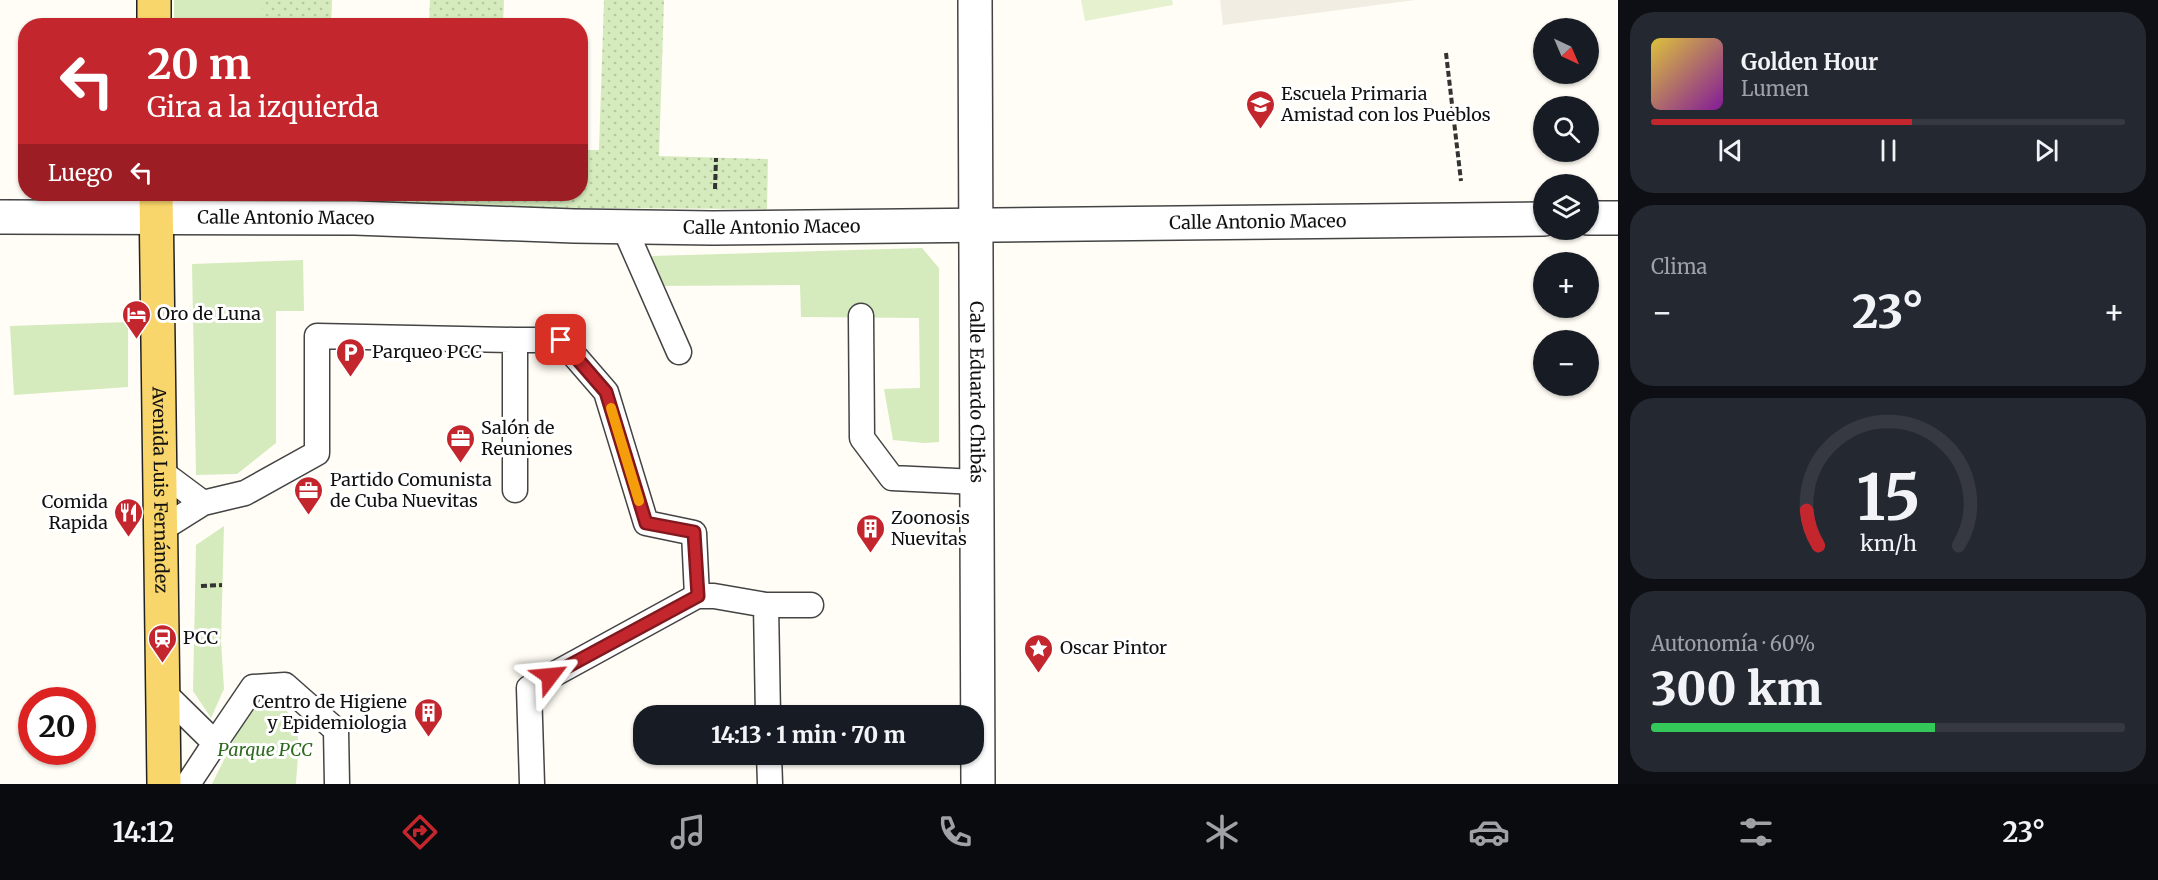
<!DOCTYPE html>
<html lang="es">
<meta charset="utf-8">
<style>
body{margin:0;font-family:Merriweather,serif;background:#242831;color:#f1f3f6;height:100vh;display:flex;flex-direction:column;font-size:22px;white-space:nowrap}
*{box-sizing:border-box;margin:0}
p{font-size:20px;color:#9ea1a6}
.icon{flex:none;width:33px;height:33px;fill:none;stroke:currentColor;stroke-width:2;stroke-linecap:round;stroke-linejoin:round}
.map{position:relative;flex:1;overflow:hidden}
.details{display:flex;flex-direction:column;gap:12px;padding:12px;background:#0d0f14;width:540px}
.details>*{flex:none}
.banner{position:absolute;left:18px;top:18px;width:570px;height:183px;border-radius:24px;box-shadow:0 2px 4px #0004;background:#c4262e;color:#fff;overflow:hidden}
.needle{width:39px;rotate:136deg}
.buttons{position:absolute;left:1533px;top:18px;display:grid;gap:12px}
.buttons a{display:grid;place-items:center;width:66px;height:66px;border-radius:50%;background:#171b24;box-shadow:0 2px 4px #0004;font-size:30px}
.speed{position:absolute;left:18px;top:687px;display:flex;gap:12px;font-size:30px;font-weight:700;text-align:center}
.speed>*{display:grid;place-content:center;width:78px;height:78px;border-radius:50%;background:#171b24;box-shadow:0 2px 4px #0004;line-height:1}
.speed .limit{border:9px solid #d22;background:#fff;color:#111}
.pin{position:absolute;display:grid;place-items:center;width:51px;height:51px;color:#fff;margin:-26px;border-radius:12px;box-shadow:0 3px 9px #0006}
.me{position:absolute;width:66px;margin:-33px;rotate:61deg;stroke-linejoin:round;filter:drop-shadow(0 0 4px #0008)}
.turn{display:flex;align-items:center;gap:21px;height:126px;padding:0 30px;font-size:27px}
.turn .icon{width:78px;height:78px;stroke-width:2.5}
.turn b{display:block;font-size:42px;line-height:51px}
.then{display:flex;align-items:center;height:57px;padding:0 30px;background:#0003;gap:12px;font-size:22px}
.big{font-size:45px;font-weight:800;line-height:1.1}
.details .widget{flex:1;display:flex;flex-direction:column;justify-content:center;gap:9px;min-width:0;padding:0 21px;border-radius:24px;background:#242831}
.details .dial{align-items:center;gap:0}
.dial svg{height:156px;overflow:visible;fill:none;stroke:#363941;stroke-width:7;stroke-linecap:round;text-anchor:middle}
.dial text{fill:#f1f3f6;stroke:none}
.song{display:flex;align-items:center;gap:18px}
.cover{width:72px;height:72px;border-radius:9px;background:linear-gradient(135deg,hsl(50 70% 55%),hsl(290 70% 35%))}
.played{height:6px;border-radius:3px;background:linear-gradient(90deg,#c4262e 55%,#363941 55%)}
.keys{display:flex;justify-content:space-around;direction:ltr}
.heat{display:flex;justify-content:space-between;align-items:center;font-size:33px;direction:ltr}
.charge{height:9px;border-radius:4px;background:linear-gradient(90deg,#34c759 60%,#363941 0)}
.trip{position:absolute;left:633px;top:705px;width:351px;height:60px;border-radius:24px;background:#171b24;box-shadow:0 2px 4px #0004;font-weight:800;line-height:60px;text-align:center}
.menu{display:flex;height:96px;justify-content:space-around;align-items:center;background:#090b0e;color:#9ea1a6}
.menu .icon{width:42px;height:42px}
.menu .on{color:#c4262e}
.menu b{font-size:27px;color:#f1f3f6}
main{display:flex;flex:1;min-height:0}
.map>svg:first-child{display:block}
.grass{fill:#d5ebbd}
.garden{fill:url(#garden-dots)}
.pitch{fill:#e6f2cf}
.plaza{fill:#f1ede2}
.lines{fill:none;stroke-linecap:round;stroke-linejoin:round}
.service-casing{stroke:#444;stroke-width:27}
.minor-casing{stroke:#444;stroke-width:36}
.primary-casing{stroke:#222;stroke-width:36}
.path{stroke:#333;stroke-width:4;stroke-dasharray:6 3;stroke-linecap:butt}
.service{stroke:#fff;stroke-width:24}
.minor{stroke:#fff;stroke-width:33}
.primary{stroke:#f9d66b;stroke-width:33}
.route-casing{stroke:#7f191e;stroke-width:15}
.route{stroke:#c4262e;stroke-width:10}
.slow{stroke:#f59e0b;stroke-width:10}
.labels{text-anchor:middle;stroke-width:6;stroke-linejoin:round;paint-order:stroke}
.poi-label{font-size:18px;fill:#111;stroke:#fff;text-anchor:start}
.street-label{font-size:18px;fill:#111;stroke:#fff}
.park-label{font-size:18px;font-style:italic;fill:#2f6b1f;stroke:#fff}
</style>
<main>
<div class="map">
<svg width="1618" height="784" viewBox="0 0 1618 784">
<defs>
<pattern id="garden-dots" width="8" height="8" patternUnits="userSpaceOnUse" patternTransform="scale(1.5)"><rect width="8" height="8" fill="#d5ebbd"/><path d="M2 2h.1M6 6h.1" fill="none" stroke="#b6c8a1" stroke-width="1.8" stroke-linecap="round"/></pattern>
</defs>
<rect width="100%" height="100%" fill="#fffdf5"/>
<path class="grass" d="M174 0H262V25H174Z
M175 194H264V206L176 207Z
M922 248 939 268V442L924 443 893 440 884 389 920 388 919 318 801 317 800 285 655 286 652 256Z
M303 260 304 311H276V443L237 474 196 475 192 264Z
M128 322V387L14 395 10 326Z
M224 526 221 641 224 689 211 718 193 691 196 545Z
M269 704C308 708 297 756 296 784H212L245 717C253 709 258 706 269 704Z"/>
<path class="garden" d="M262 0H332L331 25H262Z
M430 0H504L503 25H429Z
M604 0H664L659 156 768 159 767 209 264 206V194H580L581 150H599Z"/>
<path class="pitch" d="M1081 0H1172L1173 5 1085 21Z"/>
<path class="plaza" d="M1220 0H1415L1223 25Z"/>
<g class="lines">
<defs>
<path id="service" d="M624 227 679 352
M861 316 862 438 892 478 977 482
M515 340H561L606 392 646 523 694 533 697 596
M160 471 203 503 160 530
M203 503 245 493 317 453V336L515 340V490
M162 691 215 743 188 784
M768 716 766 605H811
M215 743 253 687 285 685 336 730 337 784
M769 754 770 784
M532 784 529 688 697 596H714L766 605"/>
<g id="minor">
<path id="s1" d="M975 0 978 784"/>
<path id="s2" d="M0 217 355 218 574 226 712 228 1544 219"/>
<path d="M1588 218H1618"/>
</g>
<g id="primary">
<path d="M154 0V26"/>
<path id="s3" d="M156 194 164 784"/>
</g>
</defs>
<use href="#service" class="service-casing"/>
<use href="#minor" class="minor-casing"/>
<use href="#primary" class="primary-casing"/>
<path class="path" d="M1446 53 1461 181
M715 189 716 158
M201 586 222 585"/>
<use href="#service" class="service"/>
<use href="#minor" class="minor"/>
<use href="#primary" class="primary"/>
</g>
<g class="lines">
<defs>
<path id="route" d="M550 676 698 596 694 532 646 523 606 392 561 340"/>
</defs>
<use href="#route" class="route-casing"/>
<use href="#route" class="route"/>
<path class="slow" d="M611 408 639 501"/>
</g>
<defs>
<symbol id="school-pin" viewBox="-11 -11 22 30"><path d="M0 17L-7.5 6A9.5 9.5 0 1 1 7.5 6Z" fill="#c4262e" stroke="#fff"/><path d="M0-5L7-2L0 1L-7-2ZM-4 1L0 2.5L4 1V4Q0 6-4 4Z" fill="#fff"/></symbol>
<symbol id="hotel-pin" viewBox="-11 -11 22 30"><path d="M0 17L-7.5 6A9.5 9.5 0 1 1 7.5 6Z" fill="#c4262e" stroke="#fff"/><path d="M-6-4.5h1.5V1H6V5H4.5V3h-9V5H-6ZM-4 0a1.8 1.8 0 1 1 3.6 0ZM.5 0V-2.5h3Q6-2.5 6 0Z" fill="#fff"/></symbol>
<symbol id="parking-pin" viewBox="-11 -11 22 30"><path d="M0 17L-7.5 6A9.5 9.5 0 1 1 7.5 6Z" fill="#c4262e" stroke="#fff"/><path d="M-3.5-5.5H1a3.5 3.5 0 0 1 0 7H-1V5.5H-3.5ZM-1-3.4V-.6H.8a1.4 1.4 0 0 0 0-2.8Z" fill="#fff"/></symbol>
<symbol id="office-pin" viewBox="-11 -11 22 30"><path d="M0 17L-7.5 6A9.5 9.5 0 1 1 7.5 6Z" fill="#c4262e" stroke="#fff"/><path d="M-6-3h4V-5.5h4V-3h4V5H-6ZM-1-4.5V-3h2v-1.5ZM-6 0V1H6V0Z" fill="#fff"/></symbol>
<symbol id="restaurant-pin" viewBox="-11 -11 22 30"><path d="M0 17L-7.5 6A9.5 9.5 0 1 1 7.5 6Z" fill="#c4262e" stroke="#fff"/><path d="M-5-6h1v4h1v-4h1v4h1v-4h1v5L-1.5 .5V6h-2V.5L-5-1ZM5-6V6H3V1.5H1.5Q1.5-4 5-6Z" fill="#fff"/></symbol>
<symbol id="building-pin" viewBox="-11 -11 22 30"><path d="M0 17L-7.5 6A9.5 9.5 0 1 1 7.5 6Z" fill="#c4262e" stroke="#fff"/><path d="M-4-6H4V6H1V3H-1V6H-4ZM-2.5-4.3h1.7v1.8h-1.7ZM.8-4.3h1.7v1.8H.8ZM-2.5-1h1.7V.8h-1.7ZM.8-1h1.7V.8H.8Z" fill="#fff"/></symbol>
<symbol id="station-pin" viewBox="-11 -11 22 30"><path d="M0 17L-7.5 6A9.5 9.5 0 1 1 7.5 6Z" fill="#c4262e" stroke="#fff"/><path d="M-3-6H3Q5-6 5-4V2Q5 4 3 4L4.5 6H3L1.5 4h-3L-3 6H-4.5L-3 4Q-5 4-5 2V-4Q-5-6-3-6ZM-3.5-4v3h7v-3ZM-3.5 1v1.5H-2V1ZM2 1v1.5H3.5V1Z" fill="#fff"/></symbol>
<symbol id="sight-pin" viewBox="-11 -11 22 30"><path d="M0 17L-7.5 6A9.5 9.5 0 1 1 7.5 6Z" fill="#c4262e" stroke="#fff"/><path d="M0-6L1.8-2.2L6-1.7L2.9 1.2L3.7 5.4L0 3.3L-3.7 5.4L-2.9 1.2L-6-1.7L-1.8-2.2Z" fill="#fff"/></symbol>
</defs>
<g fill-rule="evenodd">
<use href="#school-pin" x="1244" y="88" width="33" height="45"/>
<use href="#hotel-pin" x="120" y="298" width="33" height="45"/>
<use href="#parking-pin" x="334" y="336" width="33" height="45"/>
<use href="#office-pin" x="444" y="422" width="33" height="45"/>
<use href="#office-pin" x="292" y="474" width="33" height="45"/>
<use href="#restaurant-pin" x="112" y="496" width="33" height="45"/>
<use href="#building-pin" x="854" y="512" width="33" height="45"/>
<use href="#station-pin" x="146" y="622" width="33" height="45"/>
<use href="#sight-pin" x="1022" y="632" width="33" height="45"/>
<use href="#building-pin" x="412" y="696" width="33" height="45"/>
</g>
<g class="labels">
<g class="poi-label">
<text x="1281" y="100">Escuela Primaria<tspan x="1281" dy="21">Amistad con los Pueblos</tspan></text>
<text x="157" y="320">Oro de Luna</text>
<text x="372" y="358">Parqueo PCC</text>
<text x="481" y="434">Salón de<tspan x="481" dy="21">Reuniones</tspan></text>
<text x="330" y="486">Partido Comunista<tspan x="330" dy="21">de Cuba Nuevitas</tspan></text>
<text x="108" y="508" text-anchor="end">Comida<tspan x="108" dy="21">Rapida</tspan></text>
<text x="891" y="524">Zoonosis<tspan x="891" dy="21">Nuevitas</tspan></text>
<text x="183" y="644">PCC</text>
<text x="1060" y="654">Oscar Pintor</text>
<text x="407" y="708" text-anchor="end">Centro de Higiene<tspan x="407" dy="21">y Epidemiologia</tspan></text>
</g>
<g class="street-label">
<text dy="6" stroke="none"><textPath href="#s2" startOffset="286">Calle Antonio Maceo</textPath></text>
<text dy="6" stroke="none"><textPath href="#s2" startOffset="1258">Calle Antonio Maceo</textPath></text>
<text dy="6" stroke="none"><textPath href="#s2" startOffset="772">Calle Antonio Maceo</textPath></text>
<text dy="6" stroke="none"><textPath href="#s1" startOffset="392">Calle Eduardo Chibás</textPath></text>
<text dy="6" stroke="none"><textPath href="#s3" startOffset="296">Avenida Luis Fernández</textPath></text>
</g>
<g class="park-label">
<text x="265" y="756">Parque PCC</text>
</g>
</g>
</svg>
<div class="buttons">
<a><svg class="needle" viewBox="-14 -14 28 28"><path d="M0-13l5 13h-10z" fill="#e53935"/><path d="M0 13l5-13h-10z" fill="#9ea1a6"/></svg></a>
<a><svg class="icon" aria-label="search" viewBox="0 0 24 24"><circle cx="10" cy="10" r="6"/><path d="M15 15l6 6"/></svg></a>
<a><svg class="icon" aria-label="layers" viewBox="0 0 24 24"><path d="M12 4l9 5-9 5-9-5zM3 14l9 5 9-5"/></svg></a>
<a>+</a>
<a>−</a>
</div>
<div class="speed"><div class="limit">20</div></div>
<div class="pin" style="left:561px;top:340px;background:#d93025"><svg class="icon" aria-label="arrive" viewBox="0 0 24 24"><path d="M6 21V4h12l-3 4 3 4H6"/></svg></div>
<svg class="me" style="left:550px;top:676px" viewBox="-20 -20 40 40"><path d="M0-17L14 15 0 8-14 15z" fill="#c4262e" stroke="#fff" stroke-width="4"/></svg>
<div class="trip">14:13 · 1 min · 70 m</div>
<div class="banner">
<div class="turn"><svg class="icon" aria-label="left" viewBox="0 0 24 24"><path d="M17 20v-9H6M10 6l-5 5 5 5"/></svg><div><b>20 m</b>Gira a la izquierda</div></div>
<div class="then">Luego<svg class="icon" aria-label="left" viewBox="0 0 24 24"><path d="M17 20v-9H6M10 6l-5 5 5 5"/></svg></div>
</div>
</div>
<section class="details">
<div class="widget">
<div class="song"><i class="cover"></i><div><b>Golden Hour</b><p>Lumen</p></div></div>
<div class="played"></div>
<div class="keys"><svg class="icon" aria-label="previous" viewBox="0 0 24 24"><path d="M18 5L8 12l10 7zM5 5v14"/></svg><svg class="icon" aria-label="pause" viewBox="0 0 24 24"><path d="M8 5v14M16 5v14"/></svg><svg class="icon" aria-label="next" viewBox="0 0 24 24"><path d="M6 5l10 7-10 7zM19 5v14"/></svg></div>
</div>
<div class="widget"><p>Clima</p>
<div class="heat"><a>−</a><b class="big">23°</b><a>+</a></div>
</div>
<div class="widget dial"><svg viewBox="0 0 100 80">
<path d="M14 69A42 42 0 1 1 86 69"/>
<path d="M14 69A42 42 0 0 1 8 51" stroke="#c4262e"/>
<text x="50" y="56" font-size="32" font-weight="700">15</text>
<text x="50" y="72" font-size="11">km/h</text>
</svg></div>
<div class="widget"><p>Autonomía · 60%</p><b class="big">300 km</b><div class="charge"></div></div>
</section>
</main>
<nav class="menu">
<b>14:12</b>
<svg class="icon on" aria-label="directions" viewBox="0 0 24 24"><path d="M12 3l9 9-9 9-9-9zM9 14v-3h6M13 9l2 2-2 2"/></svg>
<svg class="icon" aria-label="music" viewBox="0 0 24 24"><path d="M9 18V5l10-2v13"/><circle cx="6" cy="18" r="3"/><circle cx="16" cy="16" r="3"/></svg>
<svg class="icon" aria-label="phone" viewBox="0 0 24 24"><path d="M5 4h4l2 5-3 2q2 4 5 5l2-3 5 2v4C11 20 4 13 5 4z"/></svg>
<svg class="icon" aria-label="climate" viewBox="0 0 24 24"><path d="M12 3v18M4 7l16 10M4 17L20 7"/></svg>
<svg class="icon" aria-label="car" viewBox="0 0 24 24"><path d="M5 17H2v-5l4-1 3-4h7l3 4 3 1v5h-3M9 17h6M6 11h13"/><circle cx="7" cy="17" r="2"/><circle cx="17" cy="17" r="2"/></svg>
<svg class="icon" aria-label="filters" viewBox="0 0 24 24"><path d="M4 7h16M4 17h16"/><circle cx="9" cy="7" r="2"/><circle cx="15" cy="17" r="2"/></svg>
<b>23°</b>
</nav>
